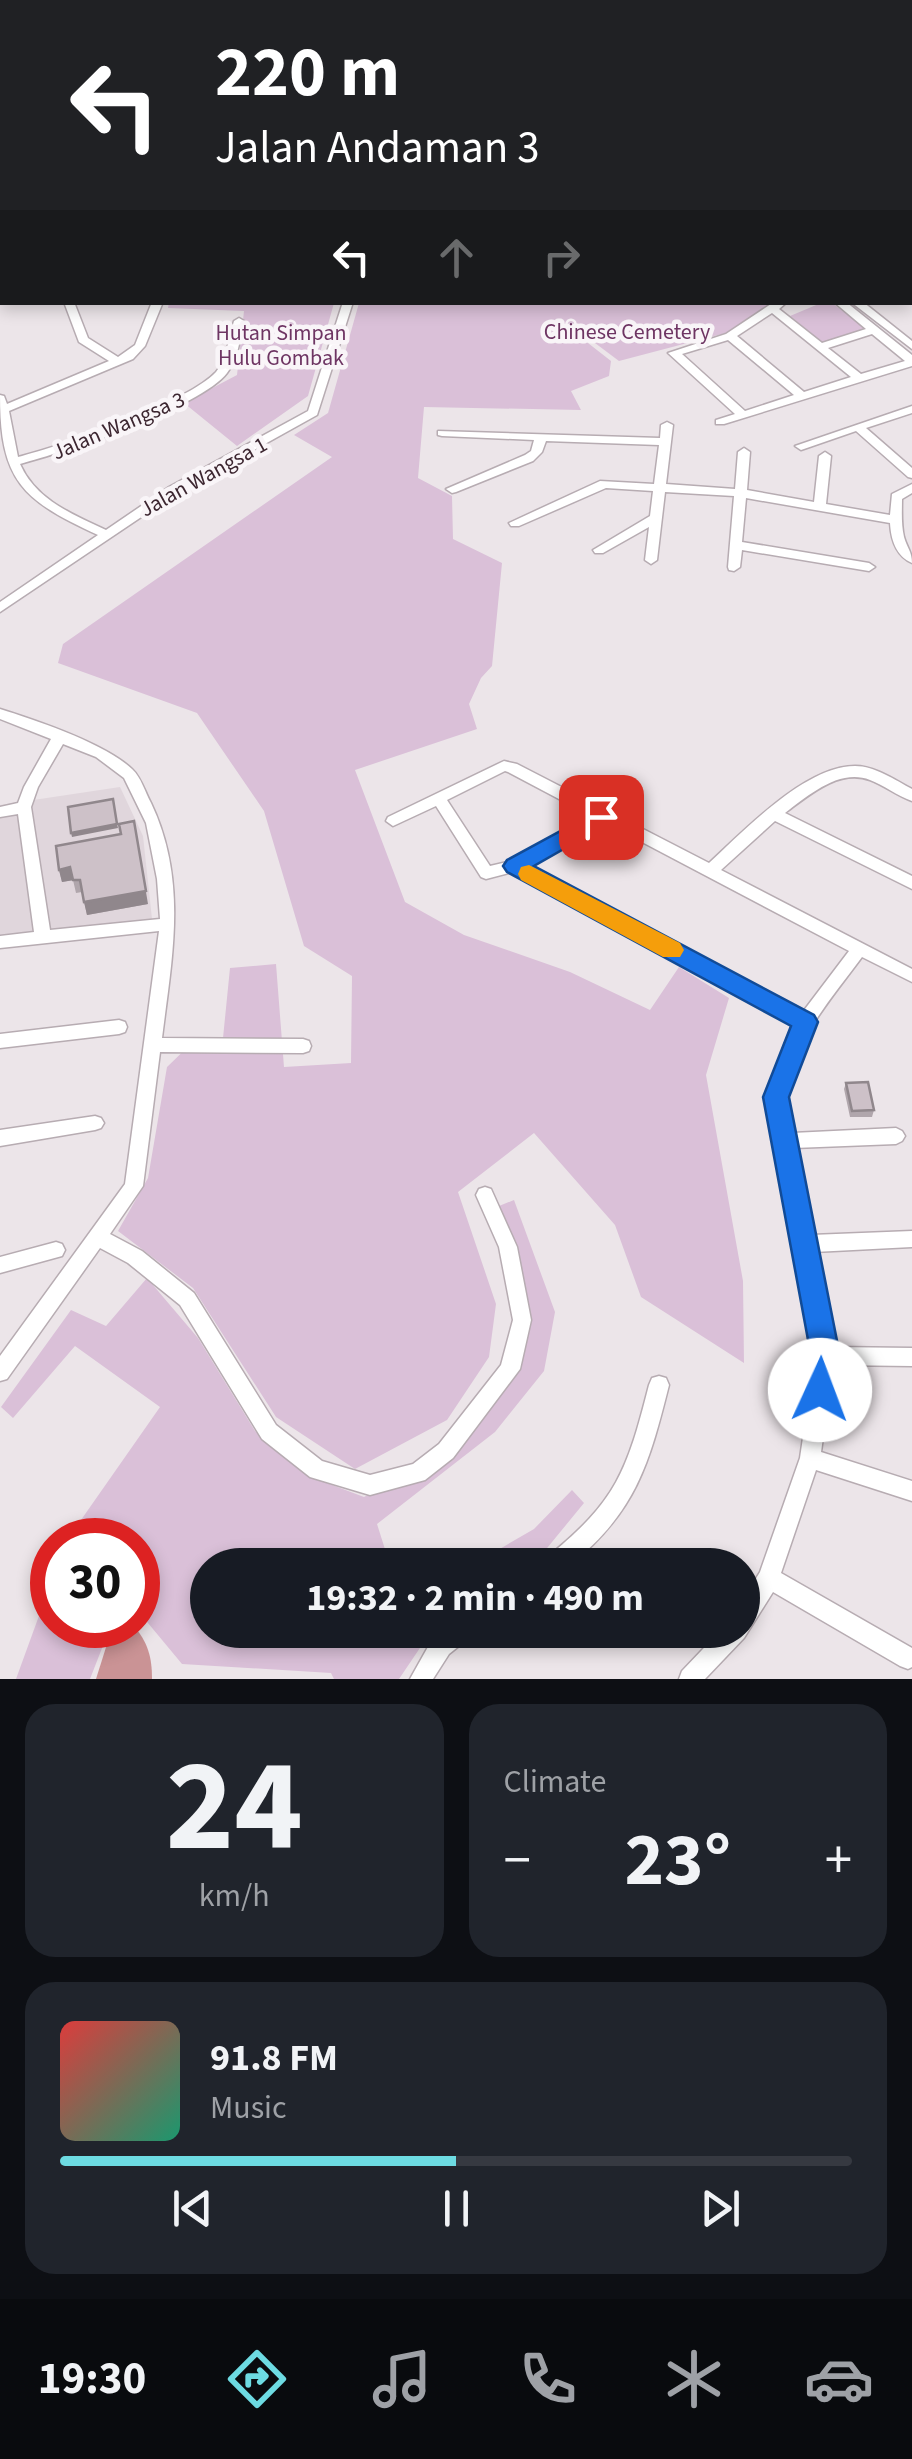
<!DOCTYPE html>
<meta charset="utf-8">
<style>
body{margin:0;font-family:"Source Sans 3",sans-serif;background:#20242c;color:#f1f3f6;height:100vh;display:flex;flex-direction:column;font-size:38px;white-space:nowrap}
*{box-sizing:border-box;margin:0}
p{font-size:32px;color:#9ea1a6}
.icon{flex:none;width:55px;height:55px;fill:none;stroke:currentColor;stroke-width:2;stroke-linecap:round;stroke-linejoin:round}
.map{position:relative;height:1679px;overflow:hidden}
.drawer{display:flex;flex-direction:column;gap:25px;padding:25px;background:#0d0f14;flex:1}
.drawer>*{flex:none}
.guide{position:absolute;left:0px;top:0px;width:912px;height:305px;box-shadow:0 5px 15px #0003;background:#202124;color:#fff;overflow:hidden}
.speed{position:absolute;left:30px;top:1518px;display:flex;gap:20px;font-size:50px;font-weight:700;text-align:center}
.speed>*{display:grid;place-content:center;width:130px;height:130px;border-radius:50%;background:#171b24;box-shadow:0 5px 15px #0003;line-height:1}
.speed .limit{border:15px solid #d22;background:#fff;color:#111}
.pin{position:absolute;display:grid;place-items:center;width:85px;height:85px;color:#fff;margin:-42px;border-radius:20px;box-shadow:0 5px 15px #0006}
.me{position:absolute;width:110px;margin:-55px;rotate:2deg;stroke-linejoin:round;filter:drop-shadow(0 0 8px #0008)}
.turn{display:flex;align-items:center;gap:35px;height:210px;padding:0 50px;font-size:45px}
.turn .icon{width:130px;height:130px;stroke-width:2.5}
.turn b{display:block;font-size:70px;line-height:85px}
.lanes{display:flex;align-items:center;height:95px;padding:0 50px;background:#0003;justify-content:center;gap:50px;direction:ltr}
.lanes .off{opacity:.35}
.big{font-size:75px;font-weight:700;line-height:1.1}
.drawer .tile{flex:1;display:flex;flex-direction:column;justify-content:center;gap:15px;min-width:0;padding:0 35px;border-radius:30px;background:#20242c}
.drawer .dial{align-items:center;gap:0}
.dial b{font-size:130px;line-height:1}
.song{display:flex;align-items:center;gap:30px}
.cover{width:120px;height:120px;border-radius:15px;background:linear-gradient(135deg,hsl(0 70% 55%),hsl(160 70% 35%))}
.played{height:10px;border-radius:5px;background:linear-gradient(90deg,#6ddbe2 50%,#363941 50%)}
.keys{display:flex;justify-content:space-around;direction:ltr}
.heat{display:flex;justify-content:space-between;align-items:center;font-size:55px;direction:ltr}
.drawer .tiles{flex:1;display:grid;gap:25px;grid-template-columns:1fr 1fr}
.tile:last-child{grid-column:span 2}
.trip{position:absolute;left:190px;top:1548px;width:570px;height:100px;border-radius:50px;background:#171b24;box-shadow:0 5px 15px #0003;font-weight:700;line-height:100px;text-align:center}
.dock{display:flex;height:160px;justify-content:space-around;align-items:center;background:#090b0e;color:#9ea1a6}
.dock .icon{width:70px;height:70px}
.dock .current{color:#6ddbe2}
.dock b{font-size:45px;color:#f1f3f6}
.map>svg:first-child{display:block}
.built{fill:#e0d6dc}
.green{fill:#dac0d8}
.water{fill:#ca9395}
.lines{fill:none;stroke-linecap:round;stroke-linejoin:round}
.minor-casing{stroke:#b7acb2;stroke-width:3}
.major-casing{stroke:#c8c2c5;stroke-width:2}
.highway-casing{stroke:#c8c2c5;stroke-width:3}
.minor{fill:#fff;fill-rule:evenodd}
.major{fill:#9c6e83;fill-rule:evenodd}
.highway{fill:#643548;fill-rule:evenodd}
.wall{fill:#b0a6ac}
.shaded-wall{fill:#90878c}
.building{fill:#cdc1c8;stroke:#90878c;stroke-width:2.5}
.route{fill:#1a73e8;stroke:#114b97;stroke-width:2.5}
.slow{fill:#f59e0b}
.labels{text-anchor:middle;stroke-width:9;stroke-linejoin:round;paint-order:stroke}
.far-park-label{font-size:22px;fill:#6e3563;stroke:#f9f5f8}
.far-street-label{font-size:22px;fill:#3c2630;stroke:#f9f5f8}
</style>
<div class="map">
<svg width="912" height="1679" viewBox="0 0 912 1679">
<rect width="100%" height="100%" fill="#ece5e9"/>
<path class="built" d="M120 787 143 836 152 919 0 937V805Z"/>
<path class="green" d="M169 302 334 303 308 396 237 446 184 403 237 375 244 311 168 308Z
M359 303H778L733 331 619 361 587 337 579 336 611 361 609 376 571 391 581 410 424 407 418 478 452 496 453 539 502 563 492 666 481 678 469 704 477 729 355 770 405 902 464 935 570 972 650 1010 679 967 729 998 706 1075 743 1281 744 1363 641 1297 615 1225 534 1133 458 1192 496 1304 489 1357 447 1420 355 1469 276 1417 193 1288 118 1231 148 1178 167 1067 198 1037 223 1038 230 968 276 964 284 1067 351 1063 352 976 304 946 264 811 197 713 58 663 63 644 332 457 294 435 328 413Z
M821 303H832L866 329 823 343 790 316Z
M514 1200 555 1312 544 1371 495 1432 377 1524 390 1565H208V1630H438L426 1639 399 1679H334L331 1673 182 1664 138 1611V1540H67L160 1407 75 1346 13 1418 1 1407 71 1310 106 1326 147 1278 198 1338 255 1431 311 1477 364 1497 458 1449 520 1371 529 1303 499 1206Z
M572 1490 584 1503 543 1553 527 1565H472L534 1529Z
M52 1580V1625H111L90 1679H16Z"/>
<path class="water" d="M113 1625H133C148 1642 152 1657 152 1679H96Z"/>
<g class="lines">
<defs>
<path id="minor" d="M120 0H131L127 2Z
M884 0H893L894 2H886Z
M910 19H912V25H910Z
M2 62V68L0 69V63Z
M910 244H912V250H910Z
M910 281H912V289H910Z
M64 302H74L88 338 118 357 135 345 152 302H163L145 346 133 359 9 411 18 457C61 446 187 403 216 372 227 359 229 337 234 321L239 318 244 321C240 338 238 359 227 373 201 407 64 452 20 464 36 500 72 514 106 530L169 487 308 411 343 302H353L317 415 177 493 0 612V602L98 535C22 500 0 481 0 395L4 396 7 404 109 361 79 342Z
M774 302H787L779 309 822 343 866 329 834 302H846L912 355V366L724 424H716V420L735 414 668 353 726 334ZM772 313 851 377 804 392 737 336ZM872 334 905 361 861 374 828 348ZM728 340 794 395 745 411 682 354Z
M851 302H863L912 341V349Z
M912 406V413L866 428 912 468V478L908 477 856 431 801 450 795 446Z
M667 422 673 425 666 484 735 489 738 452 744 448 750 452 747 490 814 502 819 456 825 452 831 456 826 504 890 515 892 494 912 484V493L902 499C902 511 901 524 904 537 907 548 912 551 912 563 896 556 891 540 890 523L746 498 742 542 869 563 875 567 869 571 742 550 740 567 734 571 729 570 728 567 734 496 665 492 657 560 651 564 645 560 649 527 603 553H595L593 550 650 516 653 491 606 488 519 526H511L509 523 600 481 654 484 659 445 546 441 542 452 533 461 456 492 452 493 446 489 525 455 531 451 534 440 442 436 438 435V431L660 438 661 425Z
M0 709C38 721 104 743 132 769 141 777 145 792 151 803 188 881 172 957 162 1038L303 1039 309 1041 311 1046 309 1051 303 1053 160 1052 143 1186 110 1234 142 1251 194 1293 276 1425 322 1461 370 1475 413 1464 439 1444 501 1365 513 1320 499 1247 476 1195 479 1189 485 1187 491 1189 517 1247 531 1320 520 1369 453 1458 425 1480 370 1495 310 1477 262 1439 180 1305 128 1263 100 1248 7 1379 0 1381V1356L125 1184 159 931 0 948V936L34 932 18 814 0 817V807L18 803 24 787 51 739 0 719ZM63 744 96 757 124 778 146 823 157 879 160 919 50 930 31 807 38 787Z
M504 761 517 764 709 863C744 831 805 766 855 766 875 766 895 780 912 789V801C897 796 884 785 870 780 839 768 808 796 785 813L912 876V889L775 821 721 870 912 969V982L862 957C831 999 793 1041 785 1094 784 1106 789 1121 792 1133L896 1128 902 1131 905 1136 902 1141 896 1144 794 1148 811 1235 912 1231V1247L814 1252 833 1347 912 1348V1366L833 1365 821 1452 912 1481V1501L816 1470 781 1573 912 1648V1667L908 1669 900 1666 773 1592 744 1638 705 1679H679L682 1671 721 1630H742V1601L760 1572 800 1458 815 1356 777 1147 773 1141 775 1137 767 1097 785 1043 795 1024 513 872 486 879 481 877 436 806 393 826 386 821 388 817ZM505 771 508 772 591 816 511 861 490 866 447 800ZM604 822 849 951 802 1013 528 866Z
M119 1020 125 1022 127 1027 125 1032 119 1034 0 1048V1034Z
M95 1116 101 1118 104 1123 101 1128 95 1130 0 1146V1130Z
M56 1242 62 1244 65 1250 62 1256 0 1273V1257Z
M659 1376 666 1378 669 1385C649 1464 636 1512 570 1565H543L546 1558C617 1501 627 1471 649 1385L652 1378Z
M444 1630H472L469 1638 449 1654 433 1679H410L433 1638Z"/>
<path id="major" d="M867 0H879L880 2H868Z
M910 32H912V40H910Z"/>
<path id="highway" d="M692 0H705L706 2H694Z
M910 196H912V205H910Z
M910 220H912V229H910Z"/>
</defs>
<use href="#minor" class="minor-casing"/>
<use href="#major" class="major-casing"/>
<use href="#highway" class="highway-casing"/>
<use href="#minor" class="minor"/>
<use href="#major" class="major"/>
<use href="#highway" class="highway"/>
</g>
<path class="wall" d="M788 0H848V2H790Z
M59 870 148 904 87 915 82 892 76 893 73 880 62 882Z
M846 1083 874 1110 872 1117H850L844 1089Z"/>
<path class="shaded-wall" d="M809 0H848V2H811Z
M134 821 148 904 87 915 84 902Z
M117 824 118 828 72 837 71 833Z
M70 867 74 880 62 882 59 870Z"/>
<path class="building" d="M809 0H822L824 2H811Z
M113 799 117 824 71 833 68 807Z
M134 821 146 891 84 902 80 880H73L70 867 59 870 56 846 121 834 119 824Z
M868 1082 874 1110 852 1111 846 1083Z"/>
<path class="route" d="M601 809 612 817 609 823 534 866 814 1015 818 1022 789 1097 840 1356 831 1400 820 1404 810 1400 805 1390 811 1356 763 1097 791 1026 507 872 503 866 507 860Z"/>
<path class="slow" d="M529 865 680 943 684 950 680 957H663L521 880 518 874 521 867Z"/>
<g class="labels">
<g class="far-park-label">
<text x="627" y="339">Chinese Cemetery</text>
<text x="281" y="340">Hutan Simpan<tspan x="281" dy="25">Hulu Gombak</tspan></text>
</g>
<g class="far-street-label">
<text transform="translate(118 425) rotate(-23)" y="8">Jalan Wangsa 3</text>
<text transform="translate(203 476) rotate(-29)" y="8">Jalan Wangsa 1</text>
</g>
</g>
</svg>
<div class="speed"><div class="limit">30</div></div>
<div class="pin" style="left:601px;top:817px;background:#d93025"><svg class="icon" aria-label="arrive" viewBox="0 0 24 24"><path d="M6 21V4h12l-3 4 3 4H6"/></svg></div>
<svg class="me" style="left:820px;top:1390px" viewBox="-20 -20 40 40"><circle r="19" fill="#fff"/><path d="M0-13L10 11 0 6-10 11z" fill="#1a73e8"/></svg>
<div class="trip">19:32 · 2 min · 490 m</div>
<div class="guide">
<div class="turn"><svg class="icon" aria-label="left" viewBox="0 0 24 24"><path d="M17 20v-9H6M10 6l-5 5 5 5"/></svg><div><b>220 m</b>Jalan Andaman 3</div></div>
<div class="lanes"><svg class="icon" aria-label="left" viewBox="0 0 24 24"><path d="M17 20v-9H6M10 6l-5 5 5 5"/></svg><svg class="icon off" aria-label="ahead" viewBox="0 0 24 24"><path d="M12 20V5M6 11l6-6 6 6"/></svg><svg class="icon off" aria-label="right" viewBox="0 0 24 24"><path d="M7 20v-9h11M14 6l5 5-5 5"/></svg></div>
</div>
</div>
<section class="drawer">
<div class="tiles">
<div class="tile dial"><b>24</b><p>km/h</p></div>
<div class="tile"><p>Climate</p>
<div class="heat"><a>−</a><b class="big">23°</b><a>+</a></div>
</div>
<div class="tile">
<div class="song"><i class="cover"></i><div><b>91.8 FM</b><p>Music</p></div></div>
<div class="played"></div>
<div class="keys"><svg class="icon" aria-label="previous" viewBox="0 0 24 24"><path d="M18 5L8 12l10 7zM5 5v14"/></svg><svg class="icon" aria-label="pause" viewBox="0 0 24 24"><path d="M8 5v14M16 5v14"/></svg><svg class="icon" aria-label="next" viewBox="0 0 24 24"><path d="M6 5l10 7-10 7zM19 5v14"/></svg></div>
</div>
</div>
</section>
<nav class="dock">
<b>19:30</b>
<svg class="icon current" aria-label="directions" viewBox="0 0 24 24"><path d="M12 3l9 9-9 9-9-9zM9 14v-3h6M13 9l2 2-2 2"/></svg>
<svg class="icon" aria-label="music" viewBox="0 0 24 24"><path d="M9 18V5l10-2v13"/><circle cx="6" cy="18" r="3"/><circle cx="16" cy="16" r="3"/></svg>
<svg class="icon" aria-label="phone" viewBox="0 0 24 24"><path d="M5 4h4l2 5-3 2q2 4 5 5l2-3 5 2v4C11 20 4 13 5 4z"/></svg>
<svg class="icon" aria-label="climate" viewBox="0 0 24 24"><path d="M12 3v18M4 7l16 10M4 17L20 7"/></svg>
<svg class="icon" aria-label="car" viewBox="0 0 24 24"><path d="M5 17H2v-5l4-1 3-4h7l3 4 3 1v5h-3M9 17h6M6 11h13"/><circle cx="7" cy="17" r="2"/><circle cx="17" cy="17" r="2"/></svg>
</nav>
